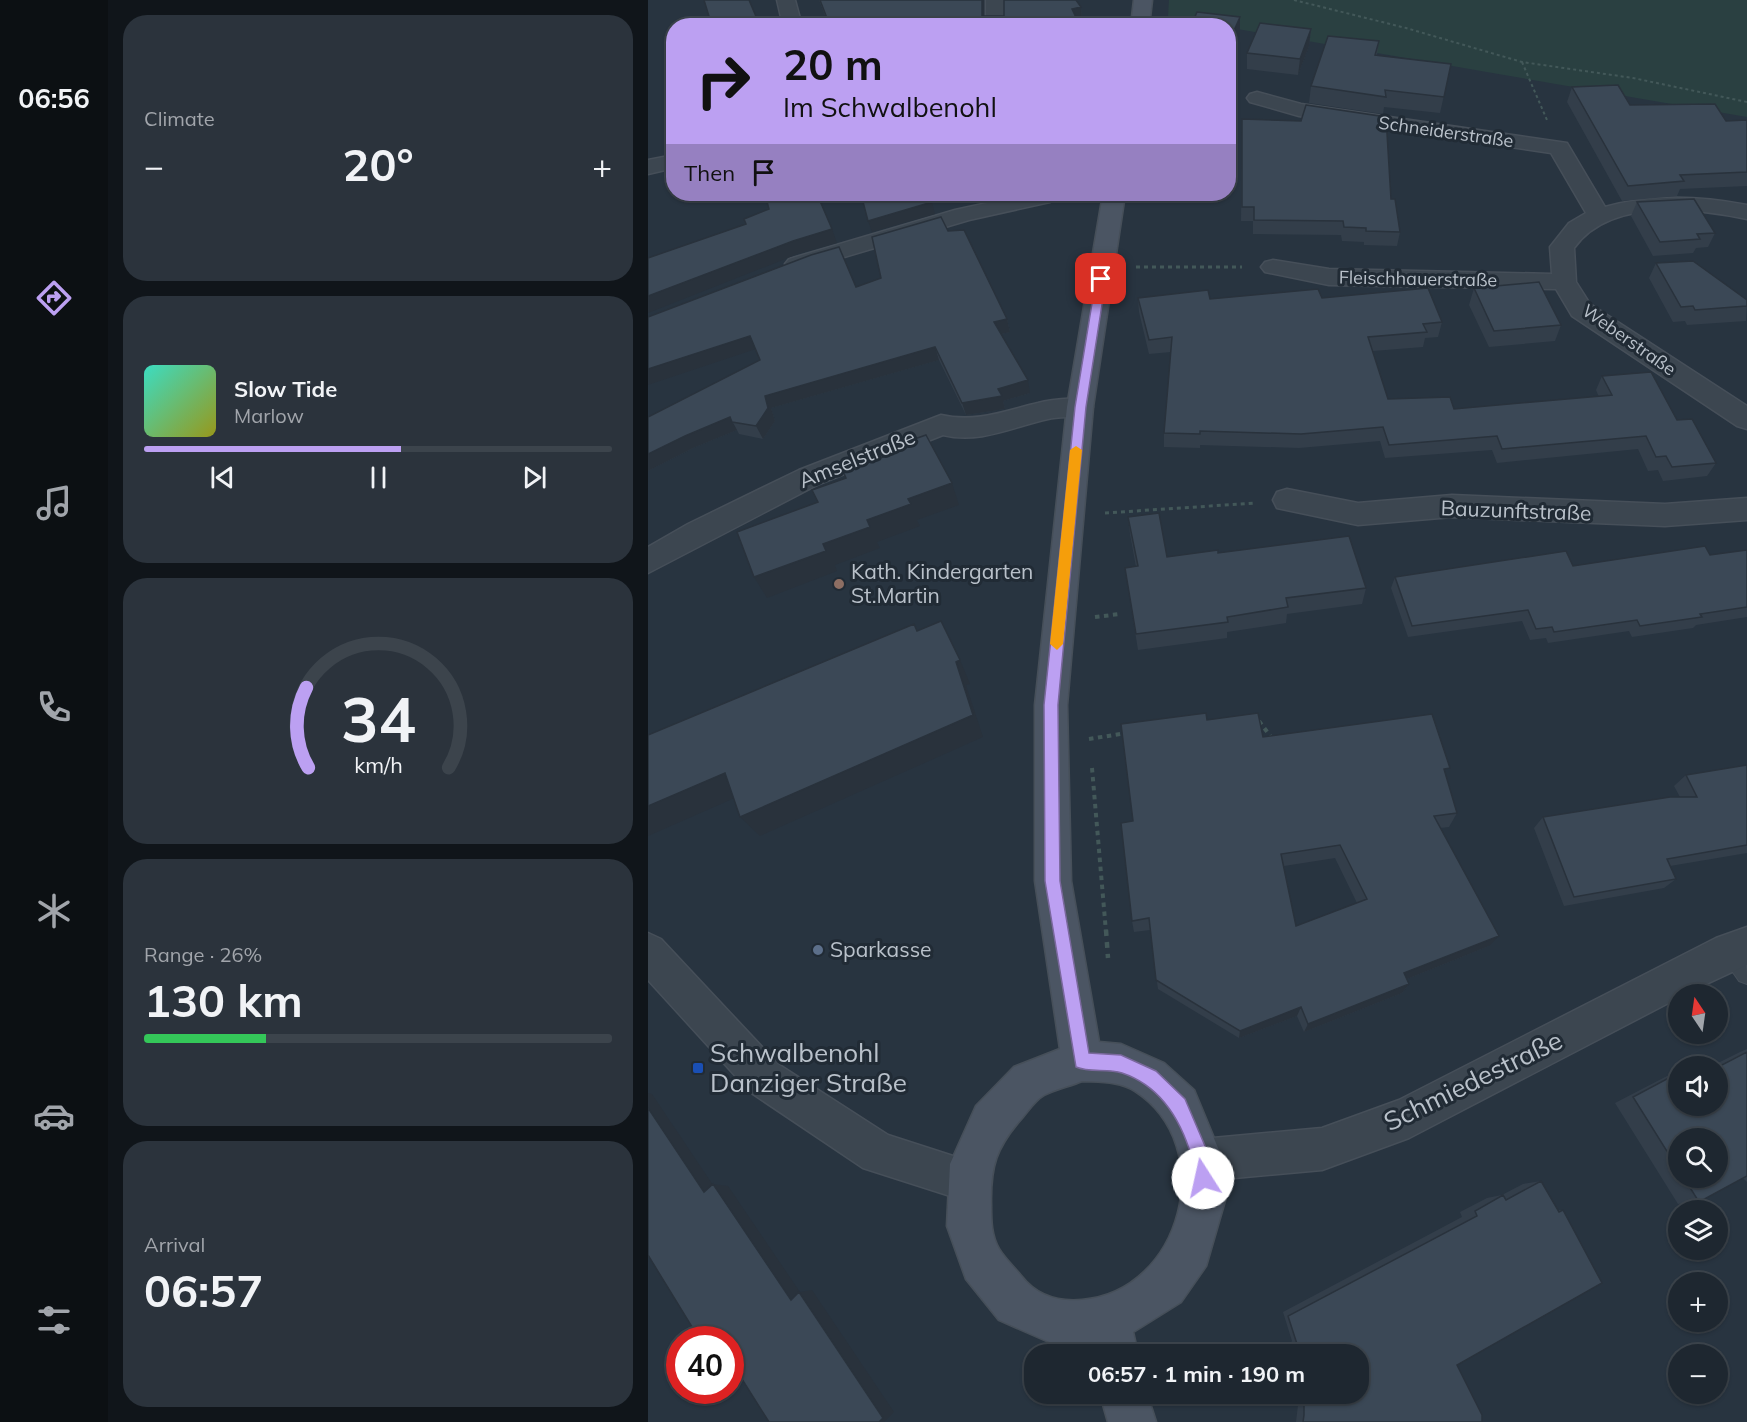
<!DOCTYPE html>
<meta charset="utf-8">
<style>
body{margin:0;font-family:Mulish,sans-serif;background:#2b333c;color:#f1f3f6;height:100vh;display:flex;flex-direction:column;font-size:22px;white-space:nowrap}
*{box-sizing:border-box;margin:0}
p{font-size:20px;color:#a1a5ab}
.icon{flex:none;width:33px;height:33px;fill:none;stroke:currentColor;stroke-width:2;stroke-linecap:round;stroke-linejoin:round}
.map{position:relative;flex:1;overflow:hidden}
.side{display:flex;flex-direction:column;gap:15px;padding:15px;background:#10151a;width:540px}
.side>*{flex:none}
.top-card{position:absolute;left:18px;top:18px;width:570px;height:183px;border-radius:24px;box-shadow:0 2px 4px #0004,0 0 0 2px #3c444c;background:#bca0f2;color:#111;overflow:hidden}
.needle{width:39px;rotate:347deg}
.fabs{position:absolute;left:1020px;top:984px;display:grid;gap:12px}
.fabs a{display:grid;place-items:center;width:60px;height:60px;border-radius:50%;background:#1e2730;box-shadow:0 2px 4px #0004,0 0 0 2px #3c444c;font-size:30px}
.speed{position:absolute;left:18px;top:1326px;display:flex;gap:12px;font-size:30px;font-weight:700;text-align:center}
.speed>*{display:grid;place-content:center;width:78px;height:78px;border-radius:50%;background:#1e2730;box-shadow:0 2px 4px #0004,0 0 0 2px #3c444c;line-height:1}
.speed .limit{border:9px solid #d22;background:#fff;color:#111}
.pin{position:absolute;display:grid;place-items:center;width:51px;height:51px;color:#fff;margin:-26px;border-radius:12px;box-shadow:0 3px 9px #0006}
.me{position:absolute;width:66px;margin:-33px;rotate:350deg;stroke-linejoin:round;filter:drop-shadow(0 0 4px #0008)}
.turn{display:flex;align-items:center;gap:21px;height:126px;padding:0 18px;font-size:27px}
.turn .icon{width:78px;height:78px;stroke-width:2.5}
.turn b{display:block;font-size:42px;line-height:51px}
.then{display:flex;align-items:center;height:57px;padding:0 18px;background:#0003;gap:12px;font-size:22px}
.big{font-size:45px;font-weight:700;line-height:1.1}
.side .tile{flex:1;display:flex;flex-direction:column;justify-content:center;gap:9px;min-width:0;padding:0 21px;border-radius:24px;background:#2b333c}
.side .dial{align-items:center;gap:0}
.dial svg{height:156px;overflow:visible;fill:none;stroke:#3c444c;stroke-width:7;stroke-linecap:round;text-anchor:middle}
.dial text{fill:#f1f3f6;stroke:none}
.song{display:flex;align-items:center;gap:18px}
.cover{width:72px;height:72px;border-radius:9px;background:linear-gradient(135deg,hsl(170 70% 55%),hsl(60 70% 35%))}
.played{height:6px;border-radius:3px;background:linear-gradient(90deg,#bca0f2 55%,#3c444c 55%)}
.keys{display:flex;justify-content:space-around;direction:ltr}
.heat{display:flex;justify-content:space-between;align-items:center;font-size:33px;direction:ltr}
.charge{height:9px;border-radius:4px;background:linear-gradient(90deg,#34c759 26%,#3c444c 0)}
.trip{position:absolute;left:376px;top:1344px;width:345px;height:60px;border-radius:24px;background:#1e2730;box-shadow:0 2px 4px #0004,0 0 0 2px #3c444c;font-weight:700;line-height:60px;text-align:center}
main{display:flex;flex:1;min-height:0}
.tabs{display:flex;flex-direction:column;width:108px;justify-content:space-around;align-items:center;background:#0c1013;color:#a1a5ab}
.tabs .icon{width:42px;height:42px}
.tabs .current{color:#bca0f2}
.tabs b{font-size:27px;color:#f1f3f6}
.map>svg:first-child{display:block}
.green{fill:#2a4041}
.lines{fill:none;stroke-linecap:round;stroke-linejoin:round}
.lane-casing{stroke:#464f59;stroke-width:2}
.street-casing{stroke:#464f59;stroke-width:3}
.secondary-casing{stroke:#464f59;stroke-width:3}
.path-far3{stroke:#435859;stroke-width:2;stroke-dasharray:3 3;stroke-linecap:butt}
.path-far2{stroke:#435859;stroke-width:3;stroke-dasharray:4 4;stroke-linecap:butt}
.path-far1{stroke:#435859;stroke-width:4;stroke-dasharray:4.5 4.5;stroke-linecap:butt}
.path{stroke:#435859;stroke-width:4.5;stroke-dasharray:6 6;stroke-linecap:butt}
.lane{fill:#3c4650;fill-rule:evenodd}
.street{fill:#3c4650;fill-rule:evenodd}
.secondary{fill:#4b5563;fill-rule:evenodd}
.wall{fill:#333e4a;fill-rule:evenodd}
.shaded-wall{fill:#29323c}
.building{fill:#3b4856;stroke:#29323c;stroke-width:1.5;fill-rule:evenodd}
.route{fill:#bca0f2;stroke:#7a689d;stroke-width:1.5}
.slow{fill:#f59e0b}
.education-dot{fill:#8d6e63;stroke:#212b35;stroke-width:2}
.service-dot{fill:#5c6f8a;stroke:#212b35;stroke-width:2}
.transit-dot{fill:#1a4fb4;stroke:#212b35;stroke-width:2}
.labels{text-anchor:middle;stroke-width:6;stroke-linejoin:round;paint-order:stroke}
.far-street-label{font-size:18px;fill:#b9c1ca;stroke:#212b35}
.street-label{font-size:21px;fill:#b9c1ca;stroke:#212b35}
.poi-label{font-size:21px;fill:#b9c1ca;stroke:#212b35;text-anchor:start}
.near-poi-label{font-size:26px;fill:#b9c1ca;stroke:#212b35;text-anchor:start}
.near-street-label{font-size:26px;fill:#b9c1ca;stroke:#212b35}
</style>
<main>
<nav class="tabs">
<b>06:56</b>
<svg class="icon current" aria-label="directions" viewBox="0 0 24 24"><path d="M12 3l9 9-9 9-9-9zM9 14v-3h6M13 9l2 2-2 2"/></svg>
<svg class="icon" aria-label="music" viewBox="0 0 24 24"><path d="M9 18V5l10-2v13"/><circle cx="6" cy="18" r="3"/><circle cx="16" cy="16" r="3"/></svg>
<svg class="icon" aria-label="phone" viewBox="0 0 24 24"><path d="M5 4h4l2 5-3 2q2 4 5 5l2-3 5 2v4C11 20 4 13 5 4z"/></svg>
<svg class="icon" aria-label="climate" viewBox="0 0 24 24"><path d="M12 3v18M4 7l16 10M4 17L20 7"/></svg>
<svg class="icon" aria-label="car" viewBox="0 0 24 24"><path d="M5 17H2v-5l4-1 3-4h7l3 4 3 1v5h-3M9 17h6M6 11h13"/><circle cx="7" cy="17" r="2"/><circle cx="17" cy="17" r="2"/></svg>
<svg class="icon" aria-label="filters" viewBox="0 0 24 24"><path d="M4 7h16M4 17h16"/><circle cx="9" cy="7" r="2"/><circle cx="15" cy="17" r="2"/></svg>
</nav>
<section class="side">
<div class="tile"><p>Climate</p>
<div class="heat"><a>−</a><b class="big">20°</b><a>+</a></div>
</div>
<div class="tile">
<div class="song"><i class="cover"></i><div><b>Slow Tide</b><p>Marlow</p></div></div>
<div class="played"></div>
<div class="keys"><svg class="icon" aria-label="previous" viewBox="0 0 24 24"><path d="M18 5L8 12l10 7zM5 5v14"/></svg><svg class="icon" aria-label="pause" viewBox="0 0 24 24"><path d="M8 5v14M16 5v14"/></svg><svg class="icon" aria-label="next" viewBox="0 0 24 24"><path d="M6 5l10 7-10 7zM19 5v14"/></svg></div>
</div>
<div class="tile dial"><svg viewBox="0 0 100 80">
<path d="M14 69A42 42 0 1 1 86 69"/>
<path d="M14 69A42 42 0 0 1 13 28" stroke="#bca0f2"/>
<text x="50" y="56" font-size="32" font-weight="700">34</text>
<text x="50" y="72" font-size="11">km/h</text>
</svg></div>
<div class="tile"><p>Range · 26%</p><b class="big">130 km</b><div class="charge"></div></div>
<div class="tile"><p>Arrival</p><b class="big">06:57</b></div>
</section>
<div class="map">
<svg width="1099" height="1422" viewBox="0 0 1099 1422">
<rect width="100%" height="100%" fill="#283440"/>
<path class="green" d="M521 0H1099V117L520 17Z"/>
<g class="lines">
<defs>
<path id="lane" d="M1081 940C1099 948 1099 965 1099 984L1091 981 1070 951 1073 943Z"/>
<path id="street" d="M129 0H147L154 26H135Z
M338 0H356V26H338Z
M609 92 653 104 919 143 957 207C1003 194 1053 196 1099 205V219C1046 208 962 198 926 248L928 282 942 304 1099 406V429L1089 426 924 316 908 289 681 285 617 272 613 267 617 262 625 260 681 269 904 274 902 247 921 223 938 213 903 153 651 116 602 102 599 98 602 94Z
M26 155V168L0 174V160Z
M380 194H403L405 197 402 202 321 220 149 271 141 269 137 264 141 259 307 210Z
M432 398 441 400 445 407 441 414C428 418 414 416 400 419 364 427 332 444 295 435L171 484 0 573V547L40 524 151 470 293 415C328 423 356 411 390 403 404 399 418 399 432 398Z
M639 489 710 503 804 495 1017 504 1099 498V520L1017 526 804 517 710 525 629 508 625 500 629 492Z
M1099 927V965L1037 994H1030V998L761 1138 674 1170 554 1181 539 1175 533 1160 539 1145 554 1139 674 1128 751 1100 1068 938Z
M0 933 13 939 130 1064 240 1135 336 1166 342 1181 336 1196 321 1202 215 1168 102 1092 0 980Z"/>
<path id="secondary" d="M486 0H504L501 26H483Z
M455 194H477L445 407 419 705 423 881 451 1042 473 1044 516 1063 546 1090 575 1160 578 1197 558 1266 533 1302 485 1332 490 1354H444L442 1345 415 1348 351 1320 318 1279 299 1226 302 1164 328 1106 366 1067 412 1049 387 881V705L419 407ZM434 1081C452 1082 472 1081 487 1091 572 1146 534 1292 434 1300 411 1302 389 1296 374 1277 367 1268 357 1259 351 1249 343 1235 343 1220 343 1205 342 1167 348 1147 374 1118 380 1111 387 1100 396 1095 407 1089 422 1086 434 1081Z
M452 1394H499L508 1422H460Z"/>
</defs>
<use href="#lane" class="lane-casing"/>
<use href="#street" class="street-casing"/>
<use href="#secondary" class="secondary-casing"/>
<path class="path-far3" d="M646 0 758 28 874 62 985 78 1099 102
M874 62 899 120"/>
<path class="path-far2" d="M488 267H594
M457 513 608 503"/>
<path class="path-far1" d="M447 617 472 614
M611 721 623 737
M441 739 479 733
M444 768 458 932"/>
<path class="path" d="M458 930 460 958"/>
<use href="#lane" class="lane"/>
<use href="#street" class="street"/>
<use href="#secondary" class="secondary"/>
</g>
<path class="wall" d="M171 0H336V16H356L433 7 434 18 429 20 432 26H181Z
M663 29 661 46 650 75 599 69V53Z
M731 41 729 55 803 64 792 113 736 107 735 114 661 103 663 86Z
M924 87 982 105 1078 121 1099 120V186L1032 189 1029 196 974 201 919 102Z
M594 132 743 199 752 232 749 246 716 245V242L694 241 693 235 605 234V221H593Z
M989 202 1067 233 1060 247 1048 248 1045 253 1005 256 983 216Z
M300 231 359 319 362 332 353 334 382 393 355 401 357 409 318 415 291 360 123 408 127 421 115 439 91 434 89 430 45 448 0 471V417L112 360 107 349 208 287 233 278Z
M1008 263 1099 300 1098 321 1039 325 1037 321 1025 322 1001 278Z
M826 288 913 325 907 341 841 347 821 305Z
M490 298 562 299 674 298 794 322 790 337 777 338 775 347 725 351 740 399 806 409 951 397 948 390 954 376 1029 420 1068 463 1059 476 1015 481 1010 470 1000 471 990 449 849 463 844 450 737 458 732 441 651 448 552 445V448L516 447V433L523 352 501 354 491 312Z
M480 517 519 557 570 553 718 588 714 604 639 614 638 623 579 632V638L490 650 477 568 488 567 482 534Z
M1099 550V617L1048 625 1045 628 984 637 981 631 900 643 898 638 882 640 874 621 760 637 743 588 747 577 925 566 1062 555Z
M559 720 615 737 798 775 809 813 801 827 792 828 841 946 759 979 761 984 754 993 656 1032 649 1016 591 1038 510 989 502 930 486 932 484 921 485 821ZM687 858 709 903 648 926 636 866Z
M1099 765V853L1022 866 1028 879 1016 888 916 906 886 828 895 817 1032 797 1026 786 1038 775Z
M1099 1049V1182L1095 1178 1051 1202 1030 1204 967 1103 1021 1075 1030 1071V1106H1070V1066H1064L1092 1052ZM1030 1138 1070 1178H1030Z
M893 1181 910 1210H915L809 1365 834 1422H648L650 1405V1394H711V1354H635L644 1341 635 1312 814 1217 812 1212 839 1198 854 1195 875 1184Z"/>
<path class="shaded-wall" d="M334 0H336V26L334 16Z
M433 7 434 18 425 20 424 9Z
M592 17V34L580 60V44Z
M663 29 661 46 650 75 652 59Z
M584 106 583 122 580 146V133Z
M82 194H118L86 201Z
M284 202 287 214 224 232 220 221Z
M184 229 189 243 150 254 0 313V296L145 241Z
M359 319 362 332 349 335 346 322Z
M102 336 108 349 0 385V369Z
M287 347 291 360 123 408 127 421 115 439 108 426 117 396Z
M380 380 382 393 355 401 357 409 318 415 314 403 350 389Z
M82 417 89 430 45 448 0 471V454L37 436Z
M304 483 311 505 269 520 272 526 229 542 232 548 187 565 189 571 119 598 106 577 175 544 260 499Z
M312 660 322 684 318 685 335 737 112 836 92 817Z
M77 773 98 793 0 836V806Z
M851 936 841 946 749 983 756 973Z
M761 984 754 993 656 1032 660 1024Z
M653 1007 649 1016 591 1038 592 1031Z
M0 1093 4 1094 71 1194 56 1192 0 1108Z
M65 1184 80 1186 156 1298 143 1300Z
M164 1290 246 1412 236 1422H231L151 1292Z"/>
<path class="building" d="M56 0H101L112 26H64Z
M172 0H334V16H356V0H428L433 7 424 9 432 26H182Z
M549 12 592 17 580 44V26H543Z
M612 23 663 29 652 59 599 53Z
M680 36 731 41 727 55 803 64 796 97 737 90 738 97 663 86Z
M970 85 982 105 1067 104 1078 121 1099 120V172L1032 175 1036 181 980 186 924 87Z
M658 105 738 117 743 199H747L752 232 718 231V228L696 227 695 221 606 220V207H594V119L653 121Z
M580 106H584L580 133Z
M117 194H169L184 229 145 241 0 296V258L98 224 96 219 121 209Z
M213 194H279L284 202 220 221Z
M1046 199 1067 233 1049 234 1052 239 1012 242 989 202Z
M293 217 300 231 316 230 359 319 346 322 380 380 350 389 354 396 314 403 287 347 117 396 120 408 108 426 84 422 82 417 37 436 0 454V417L112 360 102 336 0 369V317L163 255 191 247 208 287 233 278 224 237Z
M1045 261 1099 300V306L1047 310 1045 306 1033 307 1008 263Z
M891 282 913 325 846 331 826 288Z
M780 288 794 322 775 324 779 332 720 337 740 399 802 397 806 409 964 395 954 376 1003 372 1029 420 1044 419 1068 463 1024 467 1018 456 1008 457 998 436 854 449 849 436 741 445 735 427 653 434 552 431V434L516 433 524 337 501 340 490 298 560 290 562 299 670 289 674 298Z
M278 435 304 483 260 499 263 504 219 520 222 527 175 544 178 551 106 577 89 532 170 502 164 490 198 478 195 471 238 456 235 450Z
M511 513 519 557 570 550V553L701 536 718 588 638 598 640 607 579 617 580 622 488 634 477 568 490 566 480 517Z
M1057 546 1062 555 1099 550V607L1052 614 1054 617 992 626 989 620 906 632 904 627 888 629 880 610 764 626 747 577 918 551 925 566Z
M293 621 312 660 308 662 325 715 92 817 77 773 0 806V735L266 624 269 631Z
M558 713 559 720 610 713 615 737 784 714 802 768 796 769 809 813 786 816 851 936 756 973 761 984 660 1024 653 1007 592 1031 508 980 501 918 484 921 473 823 485 821 473 724ZM692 845 719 899 648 926 633 854Z
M1099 765V845L1019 859 1028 879 926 897 895 817 1022 797H1049L1038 775Z
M1099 1052V1176L1051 1202 1036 1178H1070V1138H1030V1169L985 1097 1030 1073V1106H1070V1067Z
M0 1108 56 1192 65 1184 143 1300 151 1292 235 1418 231 1422H121L82 1360V1340H52L0 1255Z
M893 1181 911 1212 915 1210 954 1283 809 1365 834 1415V1422H655L656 1415V1394H711V1354H645L650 1347 640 1316 829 1216 827 1211 855 1195 858 1200Z"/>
<path class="route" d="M453 276 458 279 438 407 410 705 412 881 441 1053 473 1055 508 1071 537 1099 563 1160 564 1178 561 1185 555 1187 549 1185C545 1176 547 1167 544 1158 533 1120 513 1086 474 1073 459 1068 442 1073 428 1067L397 881 396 705 427 407 448 279Z"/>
<path class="slow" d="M428 446 434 450 415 644 409 650 402 644 422 450Z"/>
<circle class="education-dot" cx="191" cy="584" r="6"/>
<circle class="service-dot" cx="170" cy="950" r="6"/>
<rect class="transit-dot" x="44" y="1062" width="12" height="12" rx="3"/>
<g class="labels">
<g class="far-street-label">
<text transform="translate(798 132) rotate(8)" y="6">Schneiderstraße</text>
<text transform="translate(770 279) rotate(1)" y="6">Fleischhauerstraße</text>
<text transform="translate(981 340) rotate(35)" y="6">Weberstraße</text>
</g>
<g class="street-label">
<text transform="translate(209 459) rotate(-22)" y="7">Amselstraße</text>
<text transform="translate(868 511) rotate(2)" y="7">Bauzunftstraße</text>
</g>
<g class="poi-label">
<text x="203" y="579">Kath. Kindergarten<tspan x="203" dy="24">St.Martin</tspan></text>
<text x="182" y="957">Sparkasse</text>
</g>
<g class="near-poi-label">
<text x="62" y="1062">Schwalbenohl<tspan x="62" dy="30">Danziger Straße</tspan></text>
</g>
<g class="near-street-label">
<text transform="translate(825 1081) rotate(-26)" y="9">Schmiedestraße</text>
</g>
</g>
</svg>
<div class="fabs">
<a><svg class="needle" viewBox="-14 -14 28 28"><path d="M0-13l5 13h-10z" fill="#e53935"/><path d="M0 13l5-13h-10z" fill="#a1a5ab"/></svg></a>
<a><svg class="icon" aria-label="sound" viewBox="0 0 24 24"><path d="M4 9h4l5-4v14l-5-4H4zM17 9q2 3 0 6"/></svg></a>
<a><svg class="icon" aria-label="search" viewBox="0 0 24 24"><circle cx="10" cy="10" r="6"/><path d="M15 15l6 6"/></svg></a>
<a><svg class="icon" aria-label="layers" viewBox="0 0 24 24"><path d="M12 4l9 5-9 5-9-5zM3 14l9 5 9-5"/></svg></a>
<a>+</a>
<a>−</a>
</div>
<div class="speed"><div class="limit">40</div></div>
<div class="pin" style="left:453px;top:279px;background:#d93025"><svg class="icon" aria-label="arrive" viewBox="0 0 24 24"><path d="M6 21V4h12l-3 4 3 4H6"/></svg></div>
<svg class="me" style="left:555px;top:1178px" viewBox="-20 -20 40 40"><circle r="19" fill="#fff"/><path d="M0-13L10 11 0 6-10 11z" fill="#bca0f2"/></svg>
<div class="trip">06:57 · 1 min · 190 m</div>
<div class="top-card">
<div class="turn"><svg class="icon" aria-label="right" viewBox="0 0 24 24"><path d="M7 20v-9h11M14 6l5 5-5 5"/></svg><div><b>20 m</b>Im Schwalbenohl</div></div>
<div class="then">Then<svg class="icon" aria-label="arrive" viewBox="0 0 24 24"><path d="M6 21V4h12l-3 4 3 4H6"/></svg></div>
</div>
</div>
</main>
